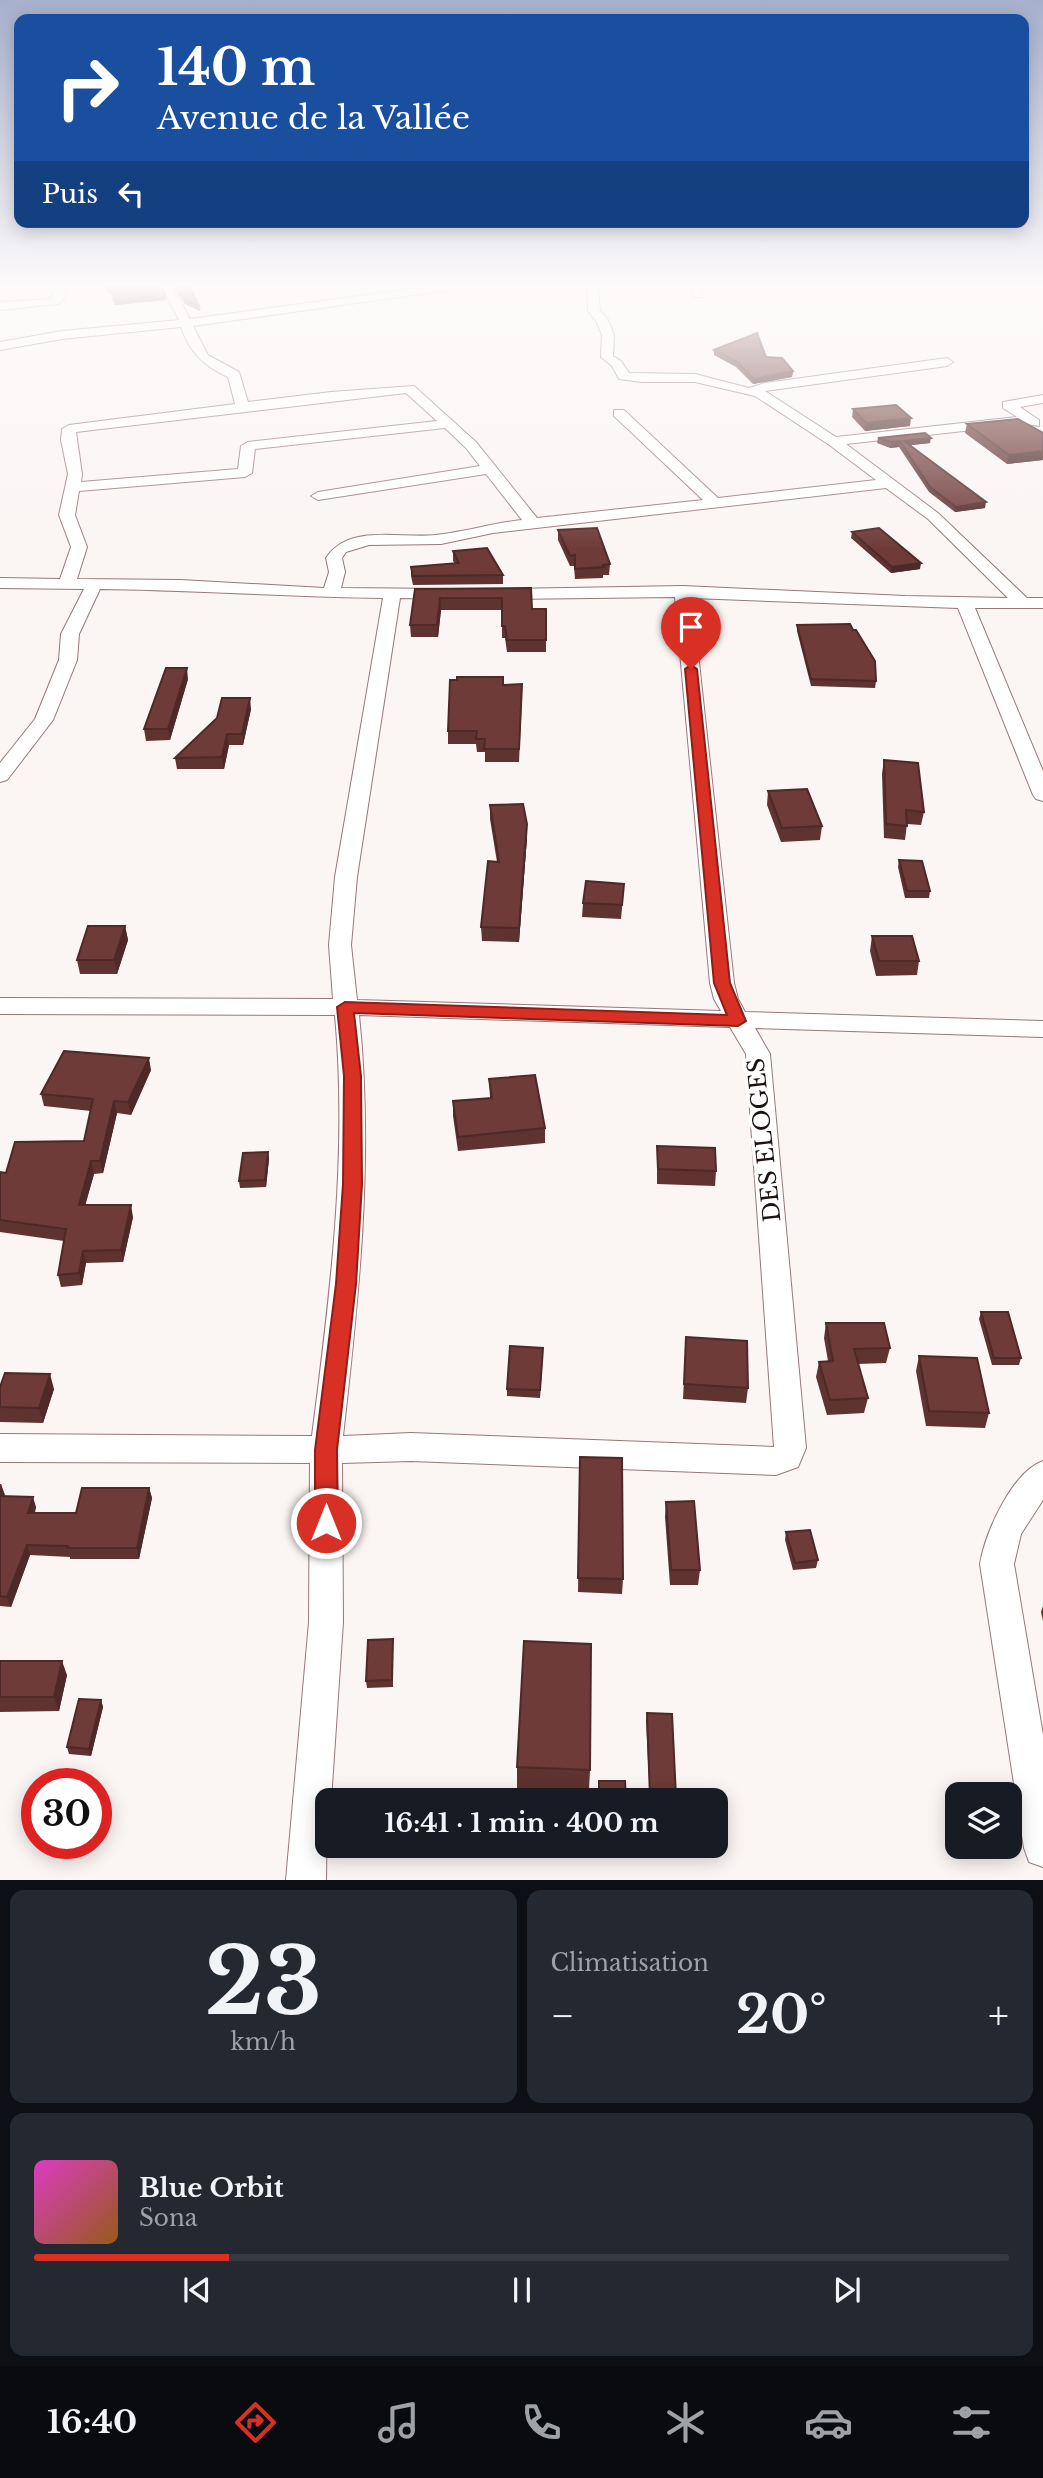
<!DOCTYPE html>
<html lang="fr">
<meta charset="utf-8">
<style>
body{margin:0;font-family:"Libre Baskerville",serif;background:#242831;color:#f1f3f6;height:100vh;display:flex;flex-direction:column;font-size:26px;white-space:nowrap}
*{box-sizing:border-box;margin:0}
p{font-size:23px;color:#9ea1a6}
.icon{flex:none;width:38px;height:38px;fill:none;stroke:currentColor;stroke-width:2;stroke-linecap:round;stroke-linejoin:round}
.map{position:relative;height:1880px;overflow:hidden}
.sheet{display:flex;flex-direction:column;gap:10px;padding:10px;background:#0d0f14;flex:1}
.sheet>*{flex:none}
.top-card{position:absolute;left:14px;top:14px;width:1015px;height:214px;border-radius:14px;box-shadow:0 4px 18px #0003;background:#1a4fa0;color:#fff;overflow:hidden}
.controls{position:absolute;left:945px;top:1782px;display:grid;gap:14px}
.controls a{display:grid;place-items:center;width:77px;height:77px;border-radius:14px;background:#171b24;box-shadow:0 4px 18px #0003;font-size:35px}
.speed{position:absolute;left:21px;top:1768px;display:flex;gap:14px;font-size:35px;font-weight:700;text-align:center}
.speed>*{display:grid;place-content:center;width:91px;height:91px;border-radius:50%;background:#171b24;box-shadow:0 4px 18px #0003;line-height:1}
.speed .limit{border:10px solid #d22;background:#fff;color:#111}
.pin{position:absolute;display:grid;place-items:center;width:60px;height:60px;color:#fff;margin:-72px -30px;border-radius:50% 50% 50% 0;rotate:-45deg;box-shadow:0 0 7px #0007}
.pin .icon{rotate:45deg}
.me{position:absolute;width:77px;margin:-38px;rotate:0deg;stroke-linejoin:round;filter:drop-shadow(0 0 5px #0008)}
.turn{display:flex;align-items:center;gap:24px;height:147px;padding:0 28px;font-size:32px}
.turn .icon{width:91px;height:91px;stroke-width:2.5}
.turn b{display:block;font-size:49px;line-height:60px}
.then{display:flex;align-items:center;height:66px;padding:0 28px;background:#0003;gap:14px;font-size:26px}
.big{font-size:52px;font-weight:800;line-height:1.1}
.sheet .widget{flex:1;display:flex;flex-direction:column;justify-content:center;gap:10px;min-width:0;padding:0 24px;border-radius:14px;background:#242831}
.sheet .dial{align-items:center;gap:0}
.dial b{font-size:91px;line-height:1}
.song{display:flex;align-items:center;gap:21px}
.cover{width:84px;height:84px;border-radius:10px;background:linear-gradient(135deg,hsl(310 70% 55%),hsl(30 70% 35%))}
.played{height:7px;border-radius:4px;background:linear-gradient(90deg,#d93025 20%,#363941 20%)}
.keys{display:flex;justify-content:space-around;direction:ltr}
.heat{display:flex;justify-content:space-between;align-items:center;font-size:38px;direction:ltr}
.sheet .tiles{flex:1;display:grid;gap:10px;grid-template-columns:1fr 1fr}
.widget:last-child{grid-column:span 2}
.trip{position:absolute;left:315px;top:1788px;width:413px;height:70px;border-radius:14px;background:#171b24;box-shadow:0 4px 18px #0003;font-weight:800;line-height:70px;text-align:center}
.tabs{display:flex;height:112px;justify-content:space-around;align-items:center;background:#090b0e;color:#9ea1a6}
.tabs .icon{width:49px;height:49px}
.tabs .on{color:#d93025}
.tabs b{font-size:32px;color:#f1f3f6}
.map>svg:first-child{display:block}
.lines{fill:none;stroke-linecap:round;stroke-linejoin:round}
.street-casing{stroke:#947a78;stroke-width:2}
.street{fill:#fff;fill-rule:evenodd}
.wall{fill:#5f3330}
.shaded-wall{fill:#4d2927}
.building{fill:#6e3b38;stroke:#4d2927;stroke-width:2}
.route{fill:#d93025;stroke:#8d1f18;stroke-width:2}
.labels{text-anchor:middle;stroke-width:7;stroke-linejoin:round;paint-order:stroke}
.street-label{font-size:23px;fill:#1b1211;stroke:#fff}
</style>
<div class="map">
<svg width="1043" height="1880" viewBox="0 0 1043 1880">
<rect width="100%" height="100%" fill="#fbf5f4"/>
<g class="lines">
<defs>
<path id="street" d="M57 286H68L63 300 58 304 0 310V302L51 299Z
M162 286H172L190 319 433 286H461L456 289 193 326 208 355 239 372 248 402 331 392 414 386 476 442 537 518 703 500 614 416V410H624L718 498 876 480 828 444 755 396 695 382H642L619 379 612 366 601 357 602 335 596 321 588 311 587 286H598L600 310 608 320 614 335 613 356 621 361 629 373 695 374 749 388 765 383 947 358 953 362 947 366 765 391 836 437 1017 417 1003 408V402L1043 395V403L1020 407 1039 420V426L1027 424 846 444 938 513 1027 598H1043V608H975L1043 771V801L1036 799 1033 795 958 608 692 598 734 983 738 999 745 1012 1043 1021V1037L755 1028 770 1054 806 1448 798 1467 776 1475 411 1461 342 1463 343 1622 331 1801H327L326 1880H286L309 1622 310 1463 0 1462V1434L312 1436C330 1296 348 1156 335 1015L0 1014V998L333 999 329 945 335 877 383 598C288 597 195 590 100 589L79 634 77 660 53 720 7 780 0 782V763L35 719 59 660 61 634 84 589 0 588V578L60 579 71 547 59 515 68 474 61 440 62 429 69 425 235 404 228 377C204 366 190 353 181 327L62 339 0 350V342L62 331 179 320ZM406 393 437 421 248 442 241 446 238 469 81 482 82 474 76 432ZM445 428 466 448 480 466 318 492 311 496 318 500 486 474 522 520C493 523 465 532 436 535 400 539 349 523 326 558L329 572 324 588 180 580 77 579 87 547 75 515 79 491 245 477 252 473 255 449ZM886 488 928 519 1008 598 905 596 683 586 501 589 493 594 501 599 675 597 710 983 714 999 721 1011 357 1000 351 945 357 877 400 598 445 599 453 594 445 589 341 588 345 572 342 558 346 552 369 545 441 544 493 533ZM359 1015 730 1027 746 1054 774 1447 411 1433 343 1436C359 1296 374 1156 359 1015Z
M691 286H701L702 297H694Z
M1043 1461V1500L1021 1534 1014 1564 1043 1735V1867L1029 1862 1024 1848 980 1564C985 1533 1012 1472 1043 1461Z"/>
</defs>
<use href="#street" class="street-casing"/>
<use href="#street" class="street"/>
</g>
<path class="wall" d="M101 286H161L166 300 115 305 114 297Z
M173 286H189L199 306 200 311 185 304Z
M714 350 766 357 793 371 792 377 753 384 736 367 714 355Z
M853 409 910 426 865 431 852 417Z
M967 424 1043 433V460L1007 464 965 433Z
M878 438 930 443 911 445 985 508 955 512 929 492 899 447 890 448 877 443Z
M558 530 610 564 609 575H603V578L575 579 574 566H570L558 540Z
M852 532 920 569 891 573 851 538Z
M453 551 503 575V584L413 585 411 576V567L455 563 453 561Z
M531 588 532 609H546V652H507L505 638H502V610H441L438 637H411L410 625 415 589Z
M797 625 853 630 876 681 875 688 811 686 797 631Z
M188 679 170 740 146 741 144 729Z
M503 685 522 697 519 762H485V752H477L476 744H448V731Z
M251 709 243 745H229L224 769H177L175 758Z
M884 760 924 812 921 825 907 824 905 840 884 838 882 774Z
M768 791 822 826 820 840 781 842 767 805Z
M490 805 527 837 519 942 482 941 481 927 497 862 490 819Z
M899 860 930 891 929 898H905L898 867Z
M623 897 621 919 582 917 583 903Z
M125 926 128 940 117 974H80L77 960Z
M872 936 919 961 917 975 876 976 870 951Z
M151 1070 131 1115 117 1113 103 1173 94 1174 85 1205 133 1217 123 1262 86 1263 82 1285 61 1287 58 1275 64 1241 0 1232V1172L6 1173 84 1141 91 1111 44 1106 41 1094Z
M489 1079 545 1128V1143L458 1151 453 1116V1101L490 1098Z
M657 1146 716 1171 715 1186 657 1184Z
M268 1152 269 1159 266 1187 240 1188 239 1181Z
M981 1312 1021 1358 1019 1365H992L979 1319Z
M826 1323 890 1348 886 1363 858 1364 868 1398 864 1413 827 1415 816 1377 819 1362 828 1361 824 1338Z
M686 1337 748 1388 746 1403 683 1399Z
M543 1355 540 1398 507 1396V1389Z
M919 1356 989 1413 985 1428 926 1426 916 1371Z
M0 1387 54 1389 43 1423 0 1422Z
M580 1457 623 1579 622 1594 578 1592Z
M0 1484H1L4 1496 36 1507 35 1513H76L149 1488 152 1498 139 1559H70V1557L30 1555 11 1607 0 1606Z
M666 1502 700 1570 698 1585H670L665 1517Z
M786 1532 818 1560 816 1568 793 1570 785 1540Z
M1043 1606V1621L1041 1612Z
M393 1639V1687L367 1688 366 1681Z
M0 1661 67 1675 59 1711 0 1712Z
M101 1700 103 1707 91 1756 69 1754 67 1747Z
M647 1713 676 1797V1801H650L646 1721Z
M517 1767 590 1770 589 1790 517 1788Z
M412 1846H446V1852L413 1854Z"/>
<path class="shaded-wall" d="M166 296V300L115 305 114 300Z
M793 371 792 377 753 384 754 379Z
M911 418 910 426 865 431 866 423Z
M931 438 930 443 904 446V441Z
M900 441 899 447 890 448 891 442Z
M1043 451V460L1007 464 1009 455Z
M986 502 985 508 955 512 956 507Z
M921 563 920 569 891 573 892 567Z
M440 598 441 610 438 637 437 625Z
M187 668 188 679 170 740 168 729Z
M250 698 251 709 243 745 242 734Z
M227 734 229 745 224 769 222 757Z
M527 824V837L519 942V928Z
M125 926 128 940 117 974 114 960Z
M149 1058 151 1070 131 1115 128 1102Z
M114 1101 117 1113 103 1173 100 1161Z
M268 1152 269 1159 266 1187 265 1180Z
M91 1161 94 1174 82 1217 79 1205Z
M131 1205 133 1217 123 1262 121 1250Z
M83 1251 86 1263 82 1285 79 1273Z
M50 1374 54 1389 43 1423 39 1408Z
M1 1484 5 1495 2 1507 0 1502V1489Z
M149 1488 152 1498 139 1559 137 1548Z
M33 1497 36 1507 31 1523 28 1513Z
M27 1545 30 1555 11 1607 7 1597Z
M62 1661 67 1675 59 1711 54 1697Z
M101 1700 103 1707 91 1756 89 1749Z"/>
<path class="building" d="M106 286H161L166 296 114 300 115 293Z
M176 286H189L199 306 184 299Z
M757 333 766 357 782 358 793 371 754 379 737 362 714 350Z
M896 405 911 418 866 423 853 409Z
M1018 419 1043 433V451L1009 455 967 424Z
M925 433 931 438 904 441 986 502 956 507 930 487 900 441 891 442 878 438Z
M597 528 610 564 603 565 604 567 575 569V555L570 556 558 530Z
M879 528 921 563 892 567 852 532Z
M487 548 503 575 413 576 411 567 459 563 453 551Z
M531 588 532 609H546V640H507L505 626H502V598H440L437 625H410L415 589Z
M850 624 853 630H856L875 661 876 681 811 679 797 625Z
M166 668H187L168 729H144Z
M457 677H503V685L522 684 519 749H484L485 739H476L477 731H448L450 680H457Z
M222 698H250L242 734H227L222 757 175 758 217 718Z
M884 760 918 763 924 812 906 810 907 826 886 824Z
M807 789 822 826 782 828 768 791Z
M523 804 527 824 519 928 481 927 488 861 499 862 490 805Z
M899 860 922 861 930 891H907Z
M586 881 624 884 622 905 583 903Z
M88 926H125L114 960H77Z
M872 936H912L919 961H879Z
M64 1051 149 1058 128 1102 114 1101 100 1161H91L79 1205H131L121 1250 83 1251 79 1273 58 1275 66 1229 0 1220V1172L6 1173 15 1142 84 1141 93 1099 41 1094Z
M535 1075 545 1128 458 1137 453 1101 492 1098 489 1079Z
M657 1146 715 1148 716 1171 658 1169Z
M268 1152 265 1180 239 1181 243 1153Z
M981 1312H1008L1021 1358H994Z
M826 1323H884L890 1348 854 1349 868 1398 830 1400 819 1362 833 1361Z
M686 1337 747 1341 748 1388 684 1384Z
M510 1346 543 1348 540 1390 507 1389Z
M919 1356 977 1358 989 1413 929 1411Z
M5 1373 50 1374 39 1408 0 1407V1387Z
M580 1457 622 1458 623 1579 578 1578Z
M82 1488H149L137 1548H67L68 1546 27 1545 7 1597 0 1596V1496L33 1497 28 1513H76Z
M694 1501 700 1570H671L666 1502Z
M810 1530 818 1560 795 1563 786 1532Z
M393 1639 392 1680 366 1681 368 1640Z
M524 1641 591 1644 590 1770 517 1767Z
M0 1661H62L54 1697H0Z
M79 1699 101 1700 89 1749 67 1747Z
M647 1713 672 1714 676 1797H650Z
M599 1781H625L626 1801H599Z"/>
<linearGradient id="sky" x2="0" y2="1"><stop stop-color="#a7b0cd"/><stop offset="0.52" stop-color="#fdfafa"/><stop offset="1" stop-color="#fdfafa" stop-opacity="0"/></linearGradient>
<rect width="1043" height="549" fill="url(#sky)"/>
<path class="route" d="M691 665 697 669 730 983 746 1021 738 1026 354 1013 361 1076 362 1184 356 1284 337 1450 338 1523 334 1531 326 1534 318 1531 315 1523V1450L336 1284 343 1184 344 1076 337 1007 345 1002 727 1015 714 983 685 669Z"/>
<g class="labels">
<g class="street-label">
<text transform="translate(764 1140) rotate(-96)" y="8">DES ELOGES</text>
</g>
</g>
</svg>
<div class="controls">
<a><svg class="icon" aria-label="layers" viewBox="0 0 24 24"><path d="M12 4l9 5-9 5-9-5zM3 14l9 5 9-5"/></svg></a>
</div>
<div class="speed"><div class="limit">30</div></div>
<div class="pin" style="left:691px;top:669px;background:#d93025"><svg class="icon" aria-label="arrive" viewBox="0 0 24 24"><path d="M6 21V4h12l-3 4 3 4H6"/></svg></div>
<svg class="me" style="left:326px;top:1523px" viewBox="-20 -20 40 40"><circle r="17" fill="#d93025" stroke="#fff" stroke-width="3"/><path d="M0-11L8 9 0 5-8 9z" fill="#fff"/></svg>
<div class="trip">16:41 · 1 min · 400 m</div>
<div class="top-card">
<div class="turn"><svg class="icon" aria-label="right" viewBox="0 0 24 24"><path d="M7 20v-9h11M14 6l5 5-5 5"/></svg><div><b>140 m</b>Avenue de la Vallée</div></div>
<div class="then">Puis<svg class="icon" aria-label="left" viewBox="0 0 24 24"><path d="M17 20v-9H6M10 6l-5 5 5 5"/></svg></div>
</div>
</div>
<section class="sheet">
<div class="tiles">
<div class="widget dial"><b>23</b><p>km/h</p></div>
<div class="widget"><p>Climatisation</p>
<div class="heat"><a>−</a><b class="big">20°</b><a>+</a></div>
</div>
<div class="widget">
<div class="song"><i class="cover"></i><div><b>Blue Orbit</b><p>Sona</p></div></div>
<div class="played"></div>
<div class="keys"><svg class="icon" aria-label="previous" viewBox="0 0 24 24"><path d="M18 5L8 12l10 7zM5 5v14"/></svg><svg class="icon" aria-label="pause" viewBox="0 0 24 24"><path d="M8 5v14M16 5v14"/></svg><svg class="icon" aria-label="next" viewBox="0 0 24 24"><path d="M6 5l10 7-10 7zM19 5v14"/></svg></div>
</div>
</div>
</section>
<nav class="tabs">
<b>16:40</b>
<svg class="icon on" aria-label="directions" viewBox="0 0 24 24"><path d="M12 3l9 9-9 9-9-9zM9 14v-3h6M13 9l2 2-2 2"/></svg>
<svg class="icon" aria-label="music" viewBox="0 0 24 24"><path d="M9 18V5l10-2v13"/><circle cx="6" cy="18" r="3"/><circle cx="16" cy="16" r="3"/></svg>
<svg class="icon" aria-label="phone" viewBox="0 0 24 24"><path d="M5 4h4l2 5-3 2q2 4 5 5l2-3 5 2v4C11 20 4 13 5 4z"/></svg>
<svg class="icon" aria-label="climate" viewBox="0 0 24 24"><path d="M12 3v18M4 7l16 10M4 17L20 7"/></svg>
<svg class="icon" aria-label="car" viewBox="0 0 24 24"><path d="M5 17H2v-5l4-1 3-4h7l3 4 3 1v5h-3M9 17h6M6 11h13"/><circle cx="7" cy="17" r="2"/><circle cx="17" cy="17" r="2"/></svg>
<svg class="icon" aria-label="filters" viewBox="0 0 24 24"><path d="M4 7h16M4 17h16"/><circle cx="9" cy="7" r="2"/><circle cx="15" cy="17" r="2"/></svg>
</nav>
